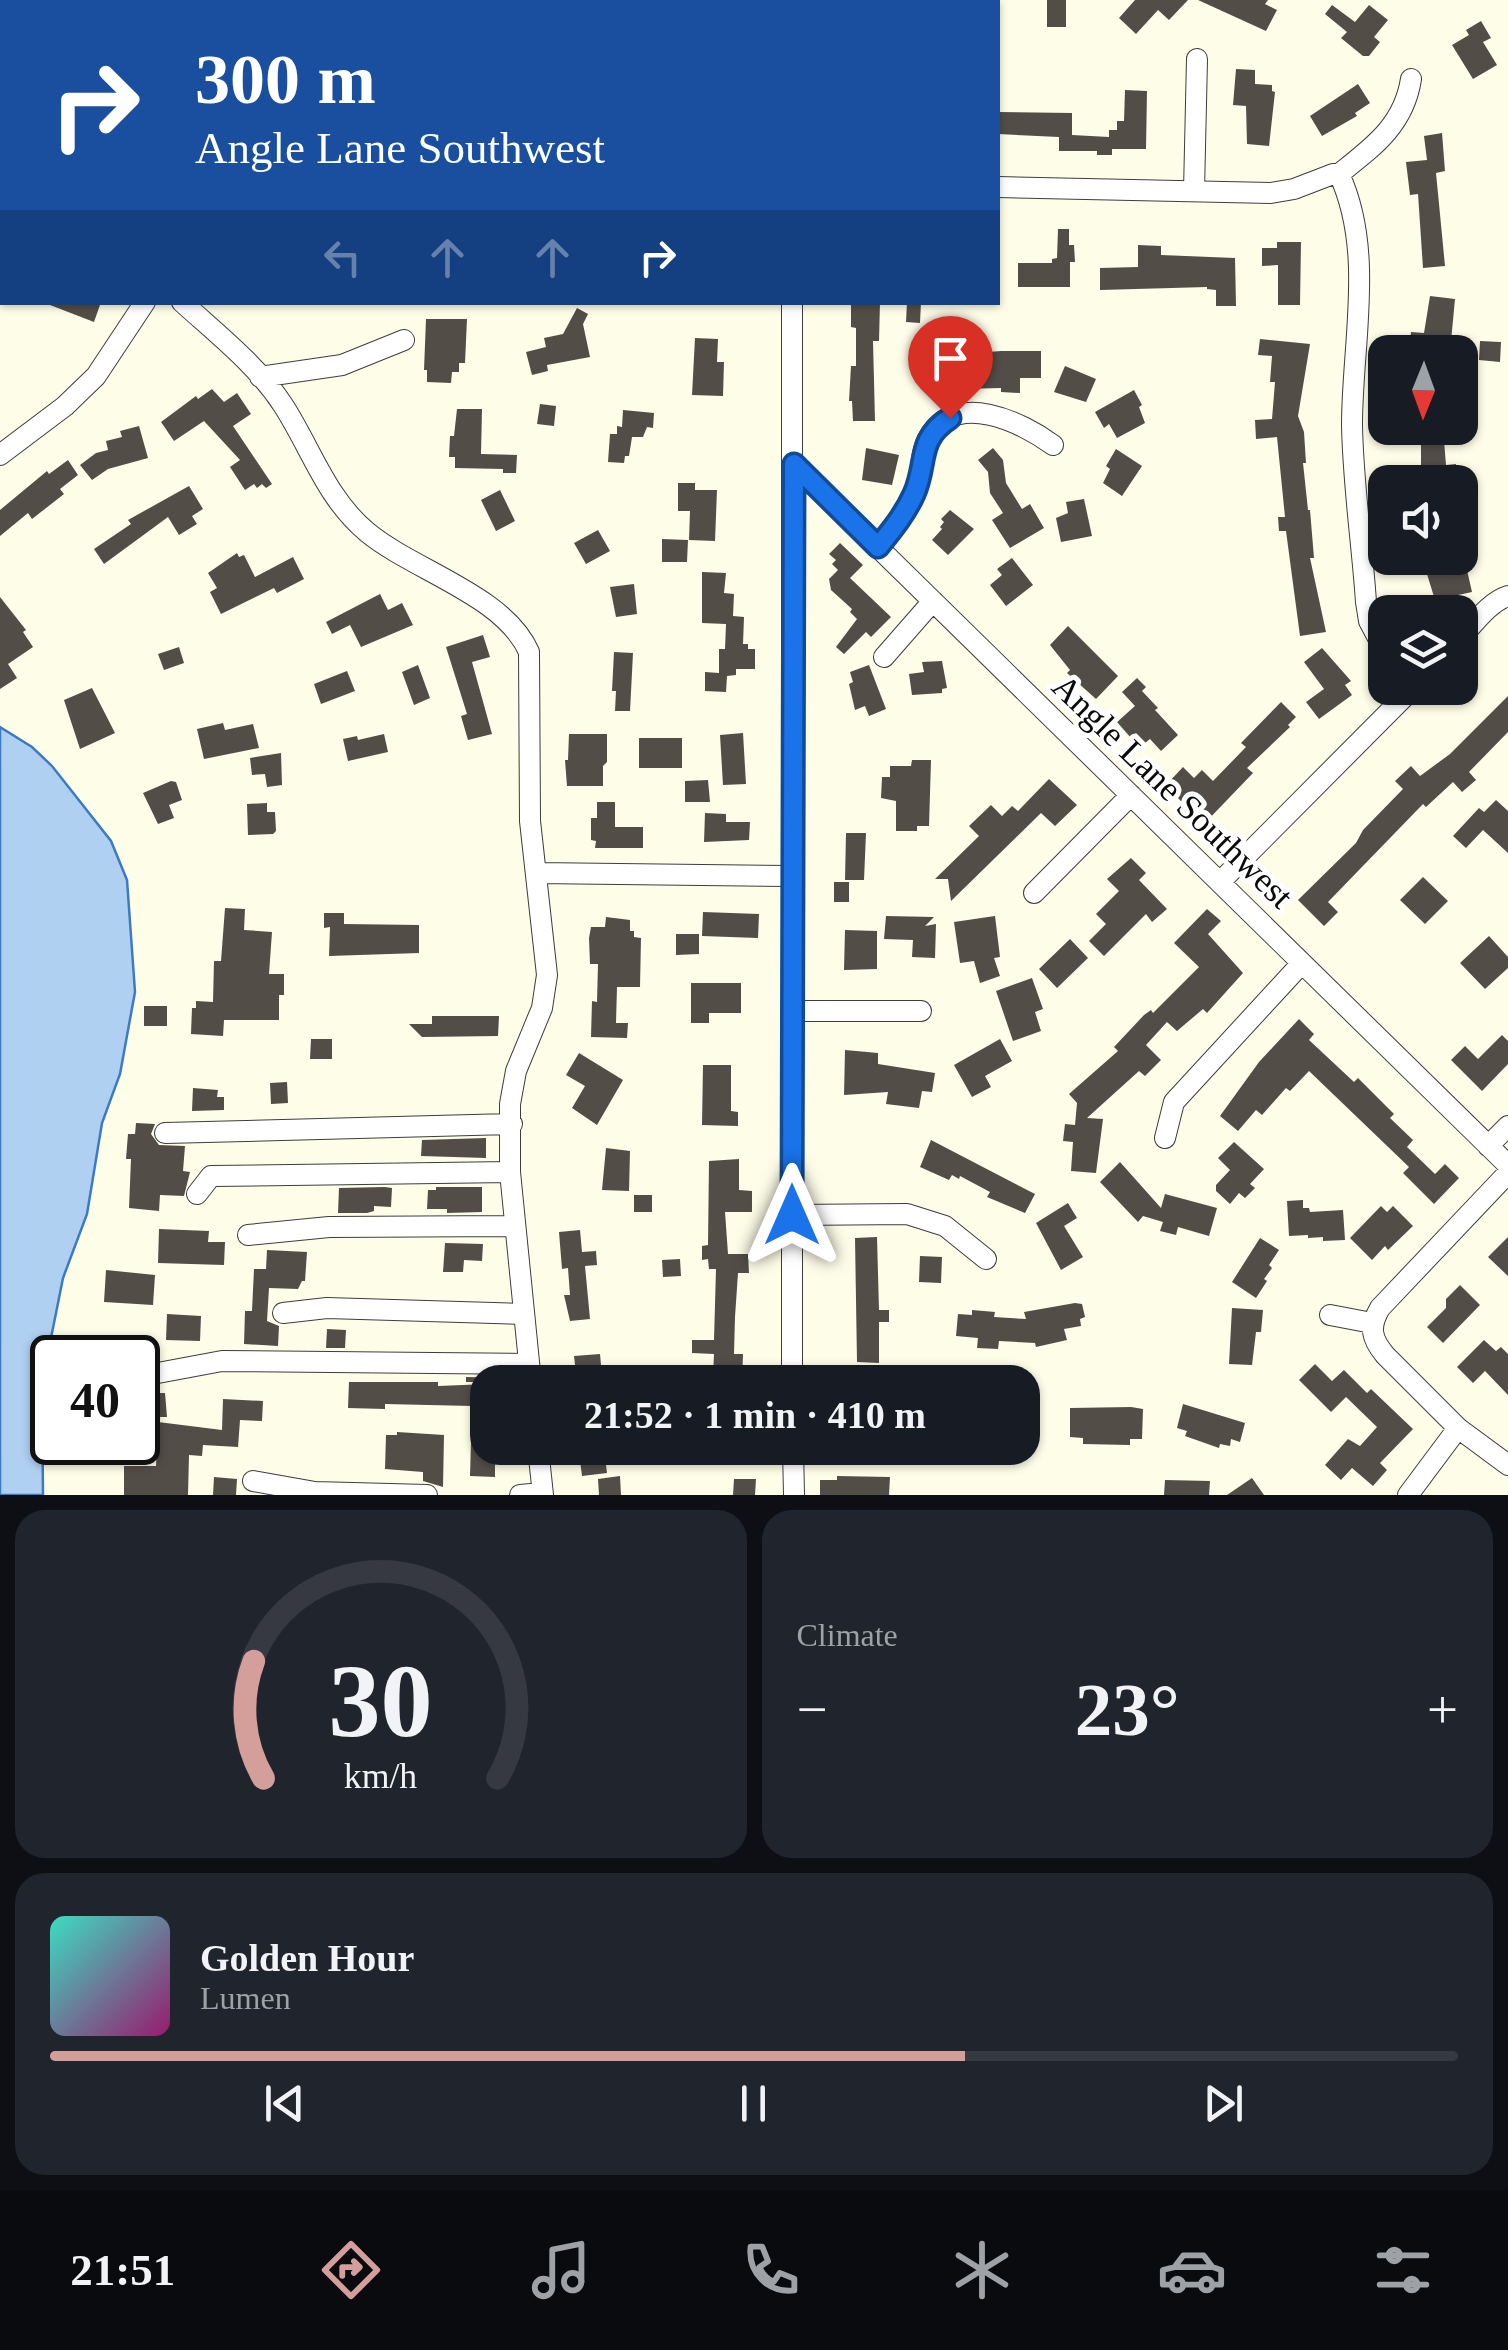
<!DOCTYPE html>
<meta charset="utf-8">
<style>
body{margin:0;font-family:"Times New Roman",serif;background:#20242c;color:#f1f3f6;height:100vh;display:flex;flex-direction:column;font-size:38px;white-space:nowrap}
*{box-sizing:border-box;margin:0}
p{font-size:32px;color:#9ea1a6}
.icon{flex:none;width:55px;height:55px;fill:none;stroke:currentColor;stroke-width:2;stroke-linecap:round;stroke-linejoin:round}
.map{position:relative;height:1495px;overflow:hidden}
.drawer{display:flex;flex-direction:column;gap:15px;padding:15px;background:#0d0f14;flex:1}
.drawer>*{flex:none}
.banner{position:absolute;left:0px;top:0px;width:1000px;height:305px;box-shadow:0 2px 8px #0004;background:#1a4fa0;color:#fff;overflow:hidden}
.needle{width:65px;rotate:181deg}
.tools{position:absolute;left:1368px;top:335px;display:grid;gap:20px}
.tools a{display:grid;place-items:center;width:110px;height:110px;border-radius:20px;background:#171b24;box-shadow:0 2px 8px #0004;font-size:50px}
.speed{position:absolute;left:30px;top:1335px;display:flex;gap:20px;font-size:50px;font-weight:700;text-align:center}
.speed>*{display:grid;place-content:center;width:130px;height:130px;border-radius:50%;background:#171b24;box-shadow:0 2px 8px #0004;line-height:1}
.speed .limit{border:5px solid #111;border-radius:15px;background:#fff;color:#111}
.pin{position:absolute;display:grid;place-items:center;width:85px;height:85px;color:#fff;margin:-102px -42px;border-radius:50% 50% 50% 0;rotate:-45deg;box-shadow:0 0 10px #0007}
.pin .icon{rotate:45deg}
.me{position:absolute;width:110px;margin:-55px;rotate:0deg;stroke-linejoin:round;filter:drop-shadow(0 0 8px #0008)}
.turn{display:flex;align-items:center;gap:35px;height:210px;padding:0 30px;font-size:45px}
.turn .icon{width:130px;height:130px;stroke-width:2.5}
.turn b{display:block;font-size:70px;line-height:85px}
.lanes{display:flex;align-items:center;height:95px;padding:0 30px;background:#0003;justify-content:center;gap:50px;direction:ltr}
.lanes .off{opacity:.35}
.big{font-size:75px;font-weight:600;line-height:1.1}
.drawer .card{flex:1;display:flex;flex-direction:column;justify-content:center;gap:15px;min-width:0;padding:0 35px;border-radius:30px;background:#20242c}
.drawer .dial{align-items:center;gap:0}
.dial svg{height:260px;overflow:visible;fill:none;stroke:#363941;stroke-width:7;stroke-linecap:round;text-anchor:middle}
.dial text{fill:#f1f3f6;stroke:none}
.song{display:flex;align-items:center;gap:30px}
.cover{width:120px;height:120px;border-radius:15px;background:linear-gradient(135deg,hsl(170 70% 55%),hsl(320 70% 35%))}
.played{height:10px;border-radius:5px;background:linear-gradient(90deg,#d49f9b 65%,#363941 65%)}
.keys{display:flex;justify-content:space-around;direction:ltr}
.heat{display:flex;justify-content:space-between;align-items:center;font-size:55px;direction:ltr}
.drawer .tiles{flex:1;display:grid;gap:15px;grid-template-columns:1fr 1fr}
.card:last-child{grid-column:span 2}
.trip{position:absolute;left:470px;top:1365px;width:570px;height:100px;border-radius:30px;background:#171b24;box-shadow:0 2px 8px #0004;font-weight:600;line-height:100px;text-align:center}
.dock{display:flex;height:160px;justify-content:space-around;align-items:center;background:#090b0e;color:#9ea1a6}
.dock .icon{width:70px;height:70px}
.dock .on{color:#d49f9b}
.dock b{font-size:45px;color:#f1f3f6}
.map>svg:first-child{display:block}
.water{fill:#b0d0f2;stroke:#3b7ac5;stroke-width:2.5}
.building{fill:#524d47}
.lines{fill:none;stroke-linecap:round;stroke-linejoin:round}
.minor-casing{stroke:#3d3d3d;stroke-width:22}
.minor{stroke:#fff;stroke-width:20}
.route-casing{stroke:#114b97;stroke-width:25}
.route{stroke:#1a73e8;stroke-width:18}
.labels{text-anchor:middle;stroke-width:10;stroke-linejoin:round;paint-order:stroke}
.street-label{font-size:35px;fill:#0a0a0a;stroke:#fff}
</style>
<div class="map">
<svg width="1508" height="1495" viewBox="0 0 1508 1495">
<rect width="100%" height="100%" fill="#fefde8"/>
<path class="water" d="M0 727 32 747 52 766 111 841 127 880 135 992 120 1074 102 1123 87 1214 63 1278 42 1383 43 1495H0Z"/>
<path class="building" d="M1047 0H1066V27H1047Z
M1135 0H1188L1169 20 1158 10 1136 34 1119 18Z
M1198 0H1268L1265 4 1277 10 1266 31Z
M1332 5 1355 22 1369 5 1388 20 1374 37 1380 42 1369 56H1363L1341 38 1347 32 1325 14Z
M1481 21 1491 38 1483 42 1497 65 1473 79 1452 45 1469 35 1466 30Z
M1236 69 1255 70V84L1272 85V91L1275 92 1269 146 1247 144 1246 106 1233 105Z
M1358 84 1370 103 1355 113 1357 116 1322 136 1310 116Z
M1125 90 1147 91 1146 149H1112V155H1097V151H1059V137L998 134V112L1072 113V135L1109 137V130H1117V121H1124Z
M1442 133 1445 171 1436 173 1445 266 1423 268 1418 194 1410 195 1406 162 1427 160 1424 136Z
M1058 229H1069V245H1074L1075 262H1070V287H1018V263H1052V259L1057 258Z
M1277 242H1301L1300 305H1278V265L1262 266V248H1277Z
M1138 245 1161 246V255L1235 258 1236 306H1216V290L1207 289V287L1100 290V268L1138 267Z
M1430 296 1455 299 1450 352H1409L1411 332 1424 333Z
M50 302H101L94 322 50 305Z
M857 302H880L879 341H873L875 421H853L852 401H849L851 366H856V328L851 327V305Z
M907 302H921L920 323 906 322Z
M577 308 588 314 583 324 590 357 547 365 548 371 532 375 526 352 546 347 544 338 563 334Z
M426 319H467L465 363H459V372H452L451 383 427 382V370H424Z
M695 338 718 339 717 362H724L723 396 692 395Z
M1260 339 1310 344 1298 416 1304 432 1306 463H1303L1308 510H1310L1314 558H1310L1326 632 1300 636 1286 531H1279L1278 517H1285L1277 437 1256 439 1255 420 1272 419 1275 382H1270L1272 356 1258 355Z
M1480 341 1501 342 1500 362 1479 360Z
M1001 351H1041V378H1020V393L1001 392V388L961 389 960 378H946V355Z
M1065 366 1096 379 1086 402 1054 392Z
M212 389 224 402 237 393 251 414 233 426 272 484 266 488 262 484 257 488 254 484 245 490 230 467 240 460 204 421 174 441 161 422 196 396 198 399Z
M1134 390 1142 405 1139 407 1145 423 1117 438 1109 424 1104 428 1095 412Z
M540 404 556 406 554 426 537 424Z
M457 409H482L481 454 517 455 516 473H503V469L455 468V457H449L450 436H454Z
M623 410 654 413 653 428 647 427 643 437H632L629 456H625L624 463 608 462 610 434H617V426L622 427Z
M139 426 148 458 108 469 92 480 80 465 96 453 108 450 106 441 122 437 120 431Z
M1421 428H1443L1446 465 1456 464 1457 482H1421Z
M866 448 899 455 892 485 862 480Z
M993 448 1003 460 1006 483 1022 509 1030 504 1044 528 1010 548 992 520 1003 513 990 493 988 472 978 460Z
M1116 449 1142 466 1122 496 1103 483 1110 469 1106 466Z
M68 460 78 475 60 489 64 494 32 519 28 513 0 536V510L47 471 49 474Z
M678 483H695V490H717L715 541 689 540 690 511H678Z
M189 486 203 509 192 516 197 524 179 535 168 517 104 564 94 549 131 524 128 520Z
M500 490 515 521 496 531 481 500Z
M1084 499 1092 536 1061 542 1056 518 1068 513 1066 502Z
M950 510 974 529 948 555 932 540 942 529 940 527 944 522 941 519Z
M598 530 610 551 586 564 574 543Z
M662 539 688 540 687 562H662Z
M840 543 863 565 850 578 891 617 871 637 866 632 844 654 836 647 857 619 850 612 852 609 831 590 829 579 838 570 832 564 836 560 829 554Z
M237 553 239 557 244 555 255 577 293 557 304 579 277 593 274 588 221 614 210 592 217 588 208 573Z
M1012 558 1033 585 1006 606 990 585 1002 575 997 569Z
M1422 558H1449L1453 574 1467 570 1472 592 1435 600Z
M702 572 726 573 724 593 734 594 733 616 744 617 743 644H748V649H755V669H736V675L727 676 726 692 705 691V672L719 673V649H725L726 624 702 623Z
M634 584 637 614 616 617 610 587Z
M380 594 388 610 402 603 413 625 361 647 350 625 332 634 326 622Z
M0 597 26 630 23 632 33 647 8 664 17 678 0 689Z
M1068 626 1118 676 1096 699 1067 673 1070 670 1050 645Z
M483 635 490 657 472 662 492 734 468 740 461 716 467 714 446 647Z
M179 647 184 663 164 670 158 654Z
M1322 648 1351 681 1345 685 1352 695 1319 719 1306 702 1324 689 1304 662Z
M614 652 633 653 630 711H615L616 691H612Z
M942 661 947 688 942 689V693L912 695 909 674 924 672 922 662Z
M418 665 430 698 414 705 402 672Z
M869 665 886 709 869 716 865 706 855 710 849 684 853 682 850 672Z
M347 671 355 691 321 704 314 684Z
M1137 678 1146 687 1142 691 1158 708 1155 710 1178 735 1161 751 1150 739 1145 743 1136 733 1131 738 1117 722 1135 706 1122 692Z
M92 688 115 733 80 749 64 700Z
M1508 696V732L1469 772 1476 780 1462 792 1453 782 1426 807 1423 804 1328 902 1338 912 1324 926 1298 900 1356 843 1363 830 1403 789 1395 781 1411 766 1420 776 1450 754Z
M1281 702 1296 717 1288 725 1290 727 1247 768 1253 773 1203 825 1166 785 1183 767 1194 778 1202 770 1213 781 1246 747 1241 743Z
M223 723 225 730 253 724 259 748 204 759 197 729Z
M743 733 746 784 723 785 720 735Z
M384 734 388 752 348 761 343 739 357 736 358 740Z
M569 734H607V762L603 766V786H567L565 760H568Z
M639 738H682V768H639Z
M281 753 282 785 267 787 265 774 252 775 250 758Z
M912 760H931L929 826H917V831H896V801L881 798 882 777H890V766H911Z
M1049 779 1077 805 1055 826 1041 813 951 901 948 879H935L979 836 969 826 991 805 1002 816 1012 806 1018 811Z
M708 780 710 802H685V781Z
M171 781 176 782 182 800 169 805 174 818 158 824 143 793Z
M1496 800 1508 811V853L1483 830 1466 848 1453 836 1479 808 1484 812Z
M597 802H615V827H643V848H595L596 841 591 840V818H597Z
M267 803V812H275L276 831 273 834 248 835 247 804Z
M705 813 726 814V822H750L749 840 704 842Z
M846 833H866L864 880H845Z
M1131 858 1146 873 1139 880 1167 909 1152 922 1146 914 1104 956 1089 941 1106 924 1096 914 1119 891 1107 879Z
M1423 877 1448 901 1425 924 1400 900Z
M834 882H849V902H834Z
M225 908 245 909 244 930 272 932 269 974H284V995H279V1020H224L223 1036 191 1034 192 1008H196V1001L213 1002 214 961H221Z
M1207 909 1221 921 1208 934 1243 973 1207 1013 1203 1009 1177 1031 1167 1022 1146 1045 1161 1060 1145 1076 1139 1071 1087 1118 1103 1119 1096 1173 1071 1171 1073 1142 1063 1141 1065 1124 1075 1125 1077 1103 1069 1094 1118 1051 1114 1047 1144 1015 1151 1010 1153 1013 1199 967 1174 943Z
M703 912 759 914 758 938 702 936Z
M324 913H344V924L419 925V953L329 956 330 927 324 928Z
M886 916 934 917 925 926 936 924 935 958 912 957 913 940 884 939Z
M995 916 1000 957 994 958 1000 976 980 983 974 961 960 963 954 922Z
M606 917 630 920V931H634V937L641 938 640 987H617L616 1023H628L627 1038 591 1037 592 1001 597 1002 598 964H590L589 938 591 927H605Z
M845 930 877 931V969L844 970Z
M676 934H699V954L676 955Z
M1489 936 1508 957V968L1485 989 1460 963Z
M1070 939 1088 958 1057 988 1039 969Z
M1032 978 1043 1009 1035 1012 1041 1031 1013 1041 996 991Z
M691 983H741V1013H709V1023H691Z
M144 1006H167V1026H144Z
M432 1016H499L498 1036 422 1037 409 1024H432Z
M1299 1019 1314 1034 1309 1040 1354 1082 1358 1078 1394 1114 1390 1118 1413 1140 1407 1147 1435 1174 1445 1164 1459 1178 1434 1204 1403 1173 1409 1167 1309 1071 1290 1091 1286 1088 1262 1115 1256 1110 1238 1131 1220 1116 1259 1062Z
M1502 1035 1508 1041V1064L1482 1091 1451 1060 1465 1046 1478 1059Z
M311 1039H332V1059H310Z
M1000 1039 1012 1061 985 1076 991 1087 972 1097 954 1065Z
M845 1050 878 1053V1064L935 1073 932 1092 922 1091 919 1108 886 1104 888 1092 844 1095Z
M579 1053 623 1080 597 1125 572 1108 585 1086 566 1075Z
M703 1065H731V1111L738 1112V1126L702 1125Z
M287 1082 288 1103 271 1104 270 1083Z
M193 1088 218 1090 217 1097H224V1110L192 1111Z
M136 1123 155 1124 151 1134 159 1145 185 1146 183 1171 190 1172 184 1196 160 1195 159 1211 129 1208 131 1159H126L128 1134H135Z
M486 1138V1158L421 1156 422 1140Z
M931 1140 1035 1194 1025 1213 987 1197 990 1192 960 1176 959 1179 952 1175 949 1180 920 1167Z
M1234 1142 1264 1169 1250 1184 1255 1188 1245 1198 1239 1193 1230 1204 1216 1191V1185L1230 1170 1218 1158Z
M606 1148 630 1151 629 1191 602 1190Z
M739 1159V1190L752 1191V1212H725L728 1254H748L749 1273H738L735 1317 734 1354H743L742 1382H720V1377H713L714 1354 692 1353V1340H714L716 1269H709L708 1259 702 1260V1246L708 1245 709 1161Z
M1120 1162 1161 1208 1165 1194 1217 1208 1209 1236 1178 1227 1176 1235 1160 1231 1163 1222 1143 1216 1138 1222 1100 1182Z
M385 1187 392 1188 391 1207 374 1206V1211L367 1213H338L339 1188Z
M436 1187H482V1212L447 1213V1209H427L428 1190H436Z
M634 1195H652V1212H634Z
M1303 1200V1208H1309L1310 1212 1343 1210 1345 1240 1323 1241V1237L1308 1238V1235L1289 1236 1287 1201Z
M1068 1203 1077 1218 1064 1226 1083 1257 1061 1270 1036 1223Z
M1381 1206 1387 1212 1393 1206 1413 1226 1388 1250 1385 1246 1372 1260 1350 1238Z
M159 1229 209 1231 208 1242H225L224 1265 158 1263Z
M580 1230 582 1252 596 1251 597 1265 585 1266 590 1319 570 1321 564 1295H570L568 1268 562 1269 559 1232Z
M877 1237 879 1310H889V1322H879V1363L857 1362 855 1238Z
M1508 1237V1276L1488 1257Z
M1260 1238 1279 1250 1269 1265 1272 1268 1264 1279 1267 1281 1256 1298 1232 1282Z
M445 1243 483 1244 482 1261 464 1260 463 1272H443Z
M267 1250 307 1252 305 1281H302L298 1289 269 1288 267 1321 279 1326 278 1346 244 1344 245 1311H252L254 1269H266Z
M920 1256 942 1257 941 1283 919 1282Z
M680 1259 681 1276 663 1277 662 1260Z
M106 1270 155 1275 153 1305 104 1302Z
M1460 1285 1480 1305 1443 1343 1427 1327 1446 1308V1299Z
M1075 1303 1082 1304 1085 1317 1080 1319 1081 1326 1064 1329 1067 1340 1036 1347 1035 1343 999 1341 998 1349 977 1348 978 1338 956 1336 958 1314 972 1315V1310L995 1312 994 1317 1026 1319 1024 1312Z
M1232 1308 1263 1310 1261 1332H1256L1252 1365 1229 1364Z
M167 1314 201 1316 200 1341 166 1340Z
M327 1329 346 1330 345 1348H326Z
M1484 1340 1496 1351 1501 1347 1508 1354V1395L1485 1371 1473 1383 1457 1367Z
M600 1354 602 1376 590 1377V1382H577L574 1356Z
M1315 1364 1332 1381 1344 1370 1367 1393 1371 1389 1413 1429 1380 1463 1387 1470 1373 1486 1352 1468 1341 1480 1325 1465 1348 1439 1360 1446 1377 1427 1346 1397 1331 1412 1299 1380Z
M466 1377 505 1378V1382H466Z
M349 1382H438V1386L488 1384V1448H495V1477L470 1476 472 1406 385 1404V1409L348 1408Z
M138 1393H165L167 1417H138Z
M223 1399 263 1401 262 1421 240 1420 238 1447 203 1445 202 1456 189 1455 188 1495H124V1466H156L158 1422 222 1430Z
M1183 1404 1245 1423 1240 1442 1231 1439 1230 1446 1220 1444 1219 1448 1185 1436 1187 1431 1177 1428Z
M1131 1407 1143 1409 1142 1439H1130V1445L1083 1444V1438L1070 1437V1408Z
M397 1432 444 1435 443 1487 423 1481V1472L385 1469 386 1435H397Z
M605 1457 607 1473 582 1476 580 1460Z
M620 1476 621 1495H599L598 1479Z
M837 1476 890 1477 889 1495H820V1480H837Z
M214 1477 237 1479 236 1495H213Z
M1252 1478 1264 1495H1227Z
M734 1479H756L755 1495H733Z
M1165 1480 1210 1481 1209 1495H1164Z"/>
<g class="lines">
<defs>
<path id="minor" d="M494 0V2
M173 2V0
M612 2V0
M792 2V0
M0 136 2 138
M1339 174C1375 251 1352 343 1352 425 1353 484 1362 543 1366 602L1369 621 1385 651
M998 187 1271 193 1294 189 1333 174H1339C1373 147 1404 125 1411 79
M1194 191 1197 59
M182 302C217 334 257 365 283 405 311 448 326 498 367 532 414 571 504 595 529 652L530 821 547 975 542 1008 516 1071 510 1104V1172L531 1382
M260 377 342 365 404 340
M0 455 65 406 96 376 145 302
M793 464 1508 1165
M878 547C892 530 909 511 917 489 922 473 920 452 929 437 955 390 1022 422 1053 445
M1460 638C1474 624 1489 602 1508 596
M884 657 933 601
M536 873 791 876
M1220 882 1413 688
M1034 893 1131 795
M792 1011H921
M165 1133 512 1124
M1165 1138 1174 1102 1302 963
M1488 1146 1508 1126
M1508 1173 1380 1308C1369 1327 1371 1338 1385 1355L1458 1428 1508 1465
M197 1194 211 1176 510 1172
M792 1215 907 1214 945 1226 986 1259
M248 1235 329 1227 515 1226
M283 1313 327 1308 523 1314
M1330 1315 1372 1323
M147 1375 222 1361 529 1364
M792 1382V302
M538 1448 543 1495
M793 1448 794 1495
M253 1481 315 1492 427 1495
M520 1495 542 1493
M1408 1495 1458 1428"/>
</defs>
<use href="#minor" class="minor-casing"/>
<use href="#minor" class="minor"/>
</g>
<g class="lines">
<defs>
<path id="route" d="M792 1215 794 464 878 547C892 530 905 514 914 494 928 463 916 440 950 418"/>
</defs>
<use href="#route" class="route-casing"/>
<use href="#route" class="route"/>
</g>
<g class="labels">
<g class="street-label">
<text transform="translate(1173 791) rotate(44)" y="12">Angle Lane Southwest</text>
</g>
</g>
</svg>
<div class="tools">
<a><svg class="needle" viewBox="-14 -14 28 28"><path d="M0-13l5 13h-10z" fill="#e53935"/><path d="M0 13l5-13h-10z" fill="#9ea1a6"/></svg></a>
<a><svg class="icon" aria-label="sound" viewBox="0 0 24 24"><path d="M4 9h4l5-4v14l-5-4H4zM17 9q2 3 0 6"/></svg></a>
<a><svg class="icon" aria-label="layers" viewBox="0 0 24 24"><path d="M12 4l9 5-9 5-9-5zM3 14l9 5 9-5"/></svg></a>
</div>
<div class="speed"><div class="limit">40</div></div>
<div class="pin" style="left:950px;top:418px;background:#d93025"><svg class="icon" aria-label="arrive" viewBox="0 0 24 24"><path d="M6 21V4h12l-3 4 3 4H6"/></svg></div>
<svg class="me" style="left:792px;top:1215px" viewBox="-20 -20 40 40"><path d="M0-17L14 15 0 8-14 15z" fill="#1a73e8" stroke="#fff" stroke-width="4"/></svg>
<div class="trip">21:52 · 1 min · 410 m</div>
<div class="banner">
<div class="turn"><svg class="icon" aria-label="right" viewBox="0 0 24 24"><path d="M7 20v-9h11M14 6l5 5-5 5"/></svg><div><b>300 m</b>Angle Lane Southwest</div></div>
<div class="lanes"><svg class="icon off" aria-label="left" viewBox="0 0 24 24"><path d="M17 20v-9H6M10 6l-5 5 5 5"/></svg><svg class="icon off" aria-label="ahead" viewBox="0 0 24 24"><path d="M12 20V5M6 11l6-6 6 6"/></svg><svg class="icon off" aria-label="ahead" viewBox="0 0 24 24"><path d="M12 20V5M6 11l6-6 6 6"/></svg><svg class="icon" aria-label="right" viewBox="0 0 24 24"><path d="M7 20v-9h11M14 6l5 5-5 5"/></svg></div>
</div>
</div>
<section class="drawer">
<div class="tiles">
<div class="card dial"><svg viewBox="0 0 100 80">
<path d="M14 69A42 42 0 1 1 86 69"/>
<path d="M14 69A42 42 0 0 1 11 33" stroke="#d49f9b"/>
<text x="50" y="56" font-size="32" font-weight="700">30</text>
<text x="50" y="72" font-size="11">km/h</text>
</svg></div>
<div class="card"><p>Climate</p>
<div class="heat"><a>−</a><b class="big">23°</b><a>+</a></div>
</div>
<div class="card">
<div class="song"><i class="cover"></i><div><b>Golden Hour</b><p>Lumen</p></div></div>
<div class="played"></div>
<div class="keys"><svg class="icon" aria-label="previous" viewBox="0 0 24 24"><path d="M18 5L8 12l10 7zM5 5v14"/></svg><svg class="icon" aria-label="pause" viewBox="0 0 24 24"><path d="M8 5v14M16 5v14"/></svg><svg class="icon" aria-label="next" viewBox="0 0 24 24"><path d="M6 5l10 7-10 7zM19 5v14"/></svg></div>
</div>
</div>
</section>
<nav class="dock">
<b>21:51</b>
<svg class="icon on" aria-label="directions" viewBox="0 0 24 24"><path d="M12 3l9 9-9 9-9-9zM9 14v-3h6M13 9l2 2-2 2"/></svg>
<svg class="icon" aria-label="music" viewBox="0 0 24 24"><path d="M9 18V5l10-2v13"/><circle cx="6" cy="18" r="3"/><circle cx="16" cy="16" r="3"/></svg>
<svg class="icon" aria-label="phone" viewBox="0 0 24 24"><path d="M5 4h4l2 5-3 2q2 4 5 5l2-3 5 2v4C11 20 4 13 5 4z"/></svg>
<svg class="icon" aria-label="climate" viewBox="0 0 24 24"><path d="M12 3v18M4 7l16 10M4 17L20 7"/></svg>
<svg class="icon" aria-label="car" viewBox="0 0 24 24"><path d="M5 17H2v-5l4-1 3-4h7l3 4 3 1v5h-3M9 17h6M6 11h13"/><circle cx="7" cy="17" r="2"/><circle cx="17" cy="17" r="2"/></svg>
<svg class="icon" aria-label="filters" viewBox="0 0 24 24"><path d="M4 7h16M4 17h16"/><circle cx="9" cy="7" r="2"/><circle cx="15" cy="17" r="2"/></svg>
</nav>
